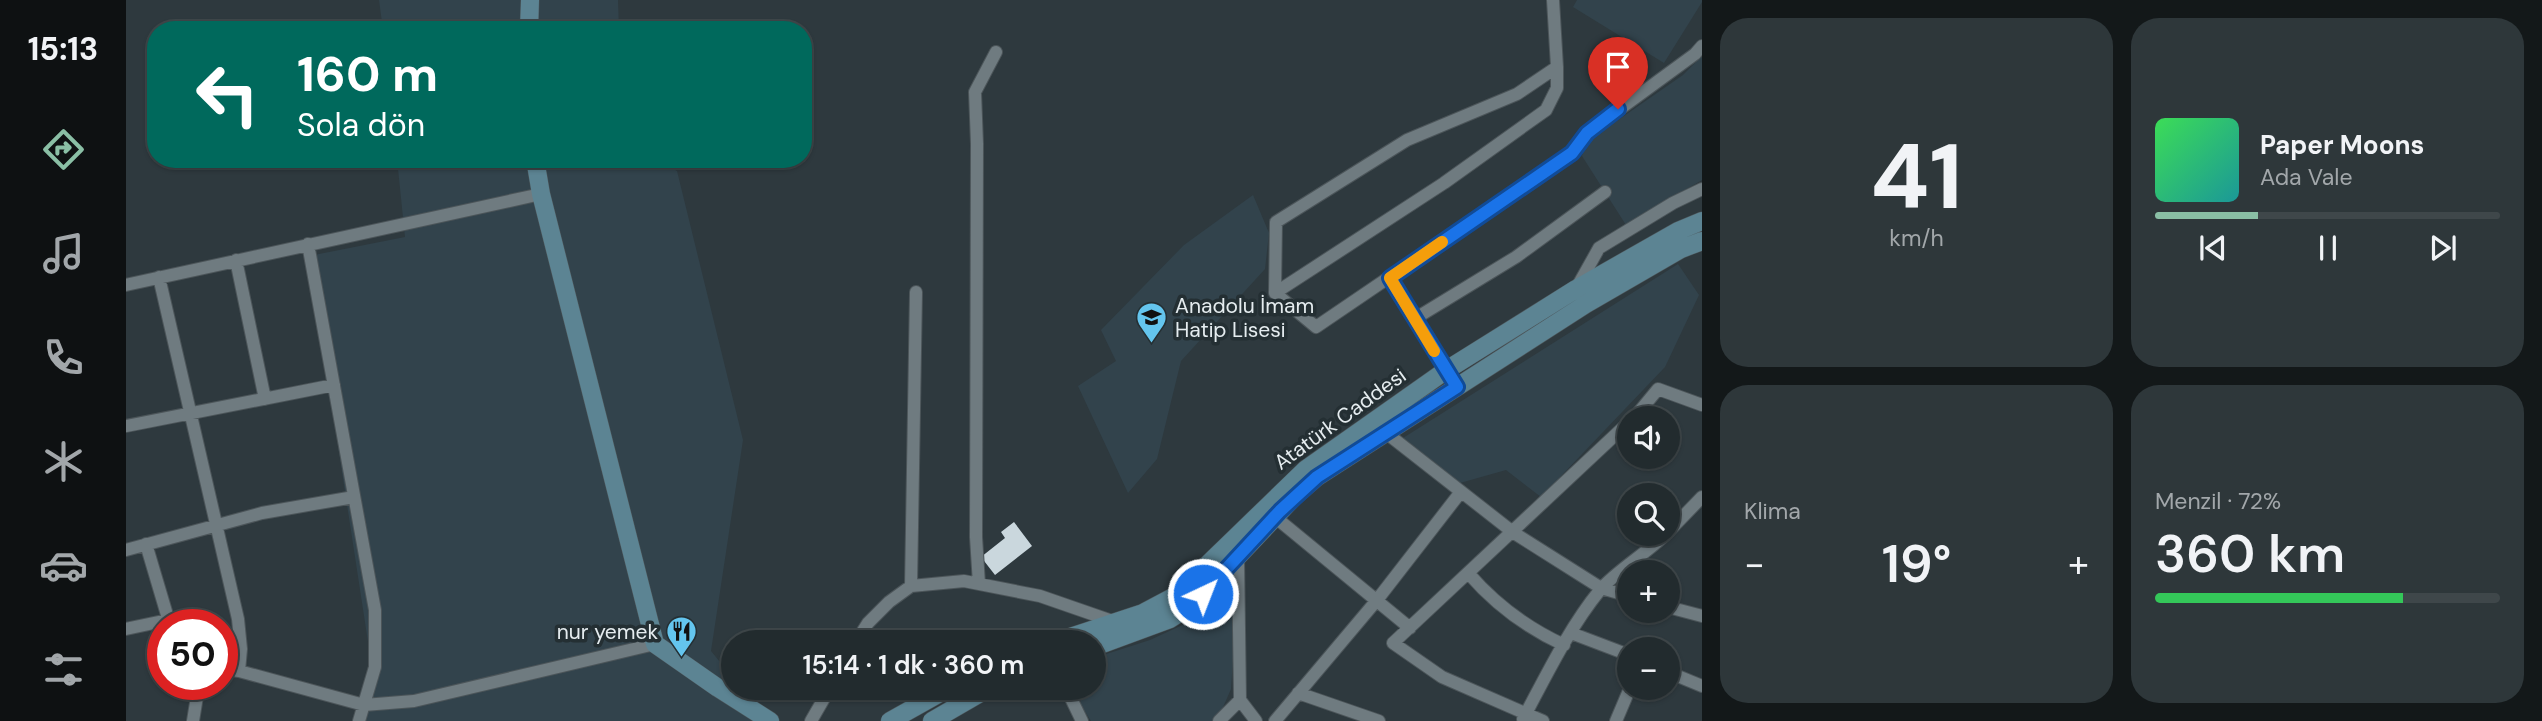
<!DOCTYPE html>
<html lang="tr">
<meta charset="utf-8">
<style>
body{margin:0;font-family:"DM Sans",sans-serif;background:#2e373a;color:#f1f3f6;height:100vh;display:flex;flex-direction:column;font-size:26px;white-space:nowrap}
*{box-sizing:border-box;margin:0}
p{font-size:23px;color:#a2a7aa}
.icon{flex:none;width:38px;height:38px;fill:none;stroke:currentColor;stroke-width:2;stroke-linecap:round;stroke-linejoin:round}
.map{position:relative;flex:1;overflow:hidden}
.drawer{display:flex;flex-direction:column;gap:18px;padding:18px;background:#131819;width:840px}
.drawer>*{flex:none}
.guide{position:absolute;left:21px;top:21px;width:665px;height:147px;border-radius:28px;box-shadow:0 2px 5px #0004,0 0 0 2px #3f474a;background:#00695c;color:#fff;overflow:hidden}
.fabs{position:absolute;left:1491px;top:406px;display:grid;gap:14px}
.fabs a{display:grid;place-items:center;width:63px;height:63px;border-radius:50%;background:#222b2e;box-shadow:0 2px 5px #0004,0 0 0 2px #3f474a;font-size:35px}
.speed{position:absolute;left:21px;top:609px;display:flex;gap:14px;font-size:35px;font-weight:700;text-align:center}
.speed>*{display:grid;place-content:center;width:91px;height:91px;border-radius:50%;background:#222b2e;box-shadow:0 2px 5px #0004,0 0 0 2px #3f474a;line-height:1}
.speed .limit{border:10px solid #d22;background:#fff;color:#111}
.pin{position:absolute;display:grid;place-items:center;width:60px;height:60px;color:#fff;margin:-72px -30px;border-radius:50% 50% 50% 0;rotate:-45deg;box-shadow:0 0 7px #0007}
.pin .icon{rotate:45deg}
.me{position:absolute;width:77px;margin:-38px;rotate:43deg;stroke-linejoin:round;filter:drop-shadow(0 0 5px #0008)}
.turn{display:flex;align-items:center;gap:24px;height:147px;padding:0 35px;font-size:32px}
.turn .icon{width:91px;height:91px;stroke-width:2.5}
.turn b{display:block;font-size:49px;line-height:60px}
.big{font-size:52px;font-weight:600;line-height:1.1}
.drawer .card{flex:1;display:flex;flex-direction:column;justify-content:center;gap:10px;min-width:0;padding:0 24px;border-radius:28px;background:#2e373a}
.drawer .dial{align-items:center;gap:0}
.dial b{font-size:91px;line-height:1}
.song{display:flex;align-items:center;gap:21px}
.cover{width:84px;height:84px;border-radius:10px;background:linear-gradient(135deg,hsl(130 70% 55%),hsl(180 70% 35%))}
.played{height:7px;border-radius:4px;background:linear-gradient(90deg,#8abfa5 30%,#3f474a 30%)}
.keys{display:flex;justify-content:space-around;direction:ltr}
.heat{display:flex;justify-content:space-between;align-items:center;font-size:38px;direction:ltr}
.charge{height:10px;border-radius:5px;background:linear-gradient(90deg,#34c759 72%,#3f474a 0)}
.drawer .tiles{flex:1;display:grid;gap:18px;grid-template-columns:repeat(2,1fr)}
.trip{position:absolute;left:595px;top:630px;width:385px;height:70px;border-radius:35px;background:#222b2e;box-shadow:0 2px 5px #0004,0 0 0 2px #3f474a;font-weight:600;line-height:70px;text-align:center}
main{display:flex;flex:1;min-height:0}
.tabs{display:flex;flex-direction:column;width:126px;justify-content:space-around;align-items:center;background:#0e1112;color:#a2a7aa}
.tabs .icon{width:49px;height:49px}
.tabs .active{color:#8abfa5}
.tabs b{font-size:32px;color:#f1f3f6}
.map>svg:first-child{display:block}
.built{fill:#32434c}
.building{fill:#cad7dd}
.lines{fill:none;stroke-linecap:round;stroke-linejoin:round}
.street-casing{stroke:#4c5559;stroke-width:14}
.secondary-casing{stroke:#4c5559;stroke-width:19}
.street{stroke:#6f7b80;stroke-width:12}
.secondary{stroke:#5c8493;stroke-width:18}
.route-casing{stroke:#114b97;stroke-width:18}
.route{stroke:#1a73e8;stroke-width:12}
.slow{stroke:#f59e0b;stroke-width:12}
.labels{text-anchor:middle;stroke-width:7;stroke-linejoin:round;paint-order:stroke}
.poi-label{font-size:21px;fill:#e5ecef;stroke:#242f33;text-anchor:start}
.street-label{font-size:21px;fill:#e5ecef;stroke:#242f33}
</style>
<main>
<nav class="tabs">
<b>15:13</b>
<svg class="icon active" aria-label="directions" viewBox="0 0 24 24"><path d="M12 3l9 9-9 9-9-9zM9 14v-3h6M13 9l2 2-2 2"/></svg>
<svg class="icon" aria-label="music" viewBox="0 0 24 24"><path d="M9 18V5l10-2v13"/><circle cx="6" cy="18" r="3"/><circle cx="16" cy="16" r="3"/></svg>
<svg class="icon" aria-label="phone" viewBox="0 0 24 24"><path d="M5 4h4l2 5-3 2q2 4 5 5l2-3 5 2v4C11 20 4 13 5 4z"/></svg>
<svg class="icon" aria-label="climate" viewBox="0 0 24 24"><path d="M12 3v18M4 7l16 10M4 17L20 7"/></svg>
<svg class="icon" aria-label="car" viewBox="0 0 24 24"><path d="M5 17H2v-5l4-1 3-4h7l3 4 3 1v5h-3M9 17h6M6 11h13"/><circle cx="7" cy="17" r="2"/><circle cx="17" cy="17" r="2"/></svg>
<svg class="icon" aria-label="filters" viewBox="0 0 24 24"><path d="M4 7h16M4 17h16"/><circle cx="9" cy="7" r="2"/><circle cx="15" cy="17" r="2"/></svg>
</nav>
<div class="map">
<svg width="1576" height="721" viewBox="0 0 1576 721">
<rect width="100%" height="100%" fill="#2e393e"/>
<path class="built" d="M253 0H492L493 30H257Z
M1451 0H1576V2L1538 63 1447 7Z
M1576 56V180L1500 225 1456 156 1459 143 1557 75Z
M271 159H529L551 171 617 440 585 651 607 678V688H615L643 721H230L246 668 183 256 279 237Z
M1127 195 1143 233 1139 269 1055 361 1031 459 1002 493 952 386 990 361 975 330 1058 245Z
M1552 264 1573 295 1539 367 1415 497 1380 470 1334 483 1277 438Z
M1093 595 1111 598 1105 689 1094 714 1086 721H965L954 704 957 688H968V658L1024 640 1063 622Z"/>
<path class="building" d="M888 522 906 546 869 575 855 557 879 538 875 532Z"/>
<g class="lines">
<defs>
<path id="street" d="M1427 0 1431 67 1391 94 1281 140 1150 222 1149 293 1190 327 1446 153 1461 133 1569 54 1576 46
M182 244 249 610V667L233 721
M110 260 139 399
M33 277 112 619 115 649 113 671
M1264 278 1331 388
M0 285 415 194
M1149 293 1318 183 1420 110 1431 88V67
M1460 304 1450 289 1473 248 1547 203 1576 189
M1290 318 1390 257 1479 192
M1508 418 1532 389 1576 405
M0 426 208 385
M1259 432 1388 533 1475 588 1503 596
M1149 517 1284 628
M1542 532 1576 497
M20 544 44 625
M0 550 136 513 228 497
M1112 557 1114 700 1130 721
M1343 574C1370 605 1401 628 1438 645
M853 584 850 537 851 144 849 92 870 52
M785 586 790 292
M1542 607 1576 616
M0 629 42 620
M1445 633 1503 655
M730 642 742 623 763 602 785 586 838 581 914 596 989 622
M96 669 113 671 238 705 288 701 529 644
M1542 672 1576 686
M940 688 956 721
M1172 693 1253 721
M1397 719C1420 676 1443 628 1474 590 1490 571 1521 553 1540 534
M67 721 73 684
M685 721 704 688
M1093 721 1114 700
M1149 721 1251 600 1334 493
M1417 721 1316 677 1267 643 1503 422
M1490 721 1504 688"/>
<path id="secondary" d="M403 30 404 0
M409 159 415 194 529 644 592 688 644 721
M929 642 1017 613 1049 596 1180 469 1319 371 1450 289 1552 231 1576 221
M968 647 1044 619 1066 605 1169 496 1191 477 1460 304 1555 249 1576 241
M764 721 823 688
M806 721 863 688"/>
</defs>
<use href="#street" class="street-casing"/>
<use href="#secondary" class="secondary-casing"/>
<use href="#street" class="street"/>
<use href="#secondary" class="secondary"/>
</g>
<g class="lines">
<defs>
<path id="route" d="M1077 594 1154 511 1191 477 1331 387 1264 278 1446 153 1461 133 1492 109"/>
</defs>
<use href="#route" class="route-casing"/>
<use href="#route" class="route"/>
<path class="slow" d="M1308 351 1264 278 1316 242"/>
</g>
<defs>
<symbol id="school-pin" viewBox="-11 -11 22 30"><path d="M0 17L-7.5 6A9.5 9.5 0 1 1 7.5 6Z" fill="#64c5ee" stroke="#242f33"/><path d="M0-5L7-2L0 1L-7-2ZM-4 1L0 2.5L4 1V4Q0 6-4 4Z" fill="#111"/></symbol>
<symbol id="restaurant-pin" viewBox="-11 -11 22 30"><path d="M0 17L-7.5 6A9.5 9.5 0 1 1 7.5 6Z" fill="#64c5ee" stroke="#242f33"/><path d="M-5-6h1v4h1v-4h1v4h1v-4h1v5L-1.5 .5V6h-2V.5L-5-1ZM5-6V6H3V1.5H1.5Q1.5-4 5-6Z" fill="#111"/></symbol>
</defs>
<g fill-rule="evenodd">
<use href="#school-pin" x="1008" y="300" width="35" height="47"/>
<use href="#restaurant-pin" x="538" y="614" width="35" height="47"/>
</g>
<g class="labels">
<g class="poi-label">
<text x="1049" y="313">Anadolu İmam<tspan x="1049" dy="24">Hatip Lisesi</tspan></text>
<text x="532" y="639" text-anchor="end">nur yemek</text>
</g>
<g class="street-label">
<text transform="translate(1214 419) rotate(-36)" y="7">Atatürk Caddesi</text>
</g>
</g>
</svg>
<div class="fabs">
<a><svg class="icon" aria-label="sound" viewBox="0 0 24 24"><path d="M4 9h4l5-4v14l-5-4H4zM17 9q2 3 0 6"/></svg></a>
<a><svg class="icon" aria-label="search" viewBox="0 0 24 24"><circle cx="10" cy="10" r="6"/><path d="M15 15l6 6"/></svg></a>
<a>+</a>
<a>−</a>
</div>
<div class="speed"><div class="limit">50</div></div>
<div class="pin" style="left:1492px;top:109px;background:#d93025"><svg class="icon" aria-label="arrive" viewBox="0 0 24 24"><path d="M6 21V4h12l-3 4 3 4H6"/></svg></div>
<svg class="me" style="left:1077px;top:594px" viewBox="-20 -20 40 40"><circle r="17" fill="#1a73e8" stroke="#fff" stroke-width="3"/><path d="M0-11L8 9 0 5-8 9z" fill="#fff"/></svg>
<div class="trip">15:14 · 1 dk · 360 m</div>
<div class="guide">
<div class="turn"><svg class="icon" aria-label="left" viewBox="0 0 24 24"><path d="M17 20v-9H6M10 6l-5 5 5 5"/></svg><div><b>160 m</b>Sola dön</div></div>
</div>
</div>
<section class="drawer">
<div class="tiles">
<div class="card dial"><b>41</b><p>km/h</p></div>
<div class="card">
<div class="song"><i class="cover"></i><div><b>Paper Moons</b><p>Ada Vale</p></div></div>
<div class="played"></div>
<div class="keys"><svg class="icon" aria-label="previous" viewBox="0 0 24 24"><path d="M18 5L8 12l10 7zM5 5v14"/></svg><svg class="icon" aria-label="pause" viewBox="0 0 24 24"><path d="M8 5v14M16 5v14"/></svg><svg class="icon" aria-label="next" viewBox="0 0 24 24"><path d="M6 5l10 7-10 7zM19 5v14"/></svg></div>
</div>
<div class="card"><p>Klima</p>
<div class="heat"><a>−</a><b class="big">19°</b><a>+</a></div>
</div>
<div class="card"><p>Menzil · 72%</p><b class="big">360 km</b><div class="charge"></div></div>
</div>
</section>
</main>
